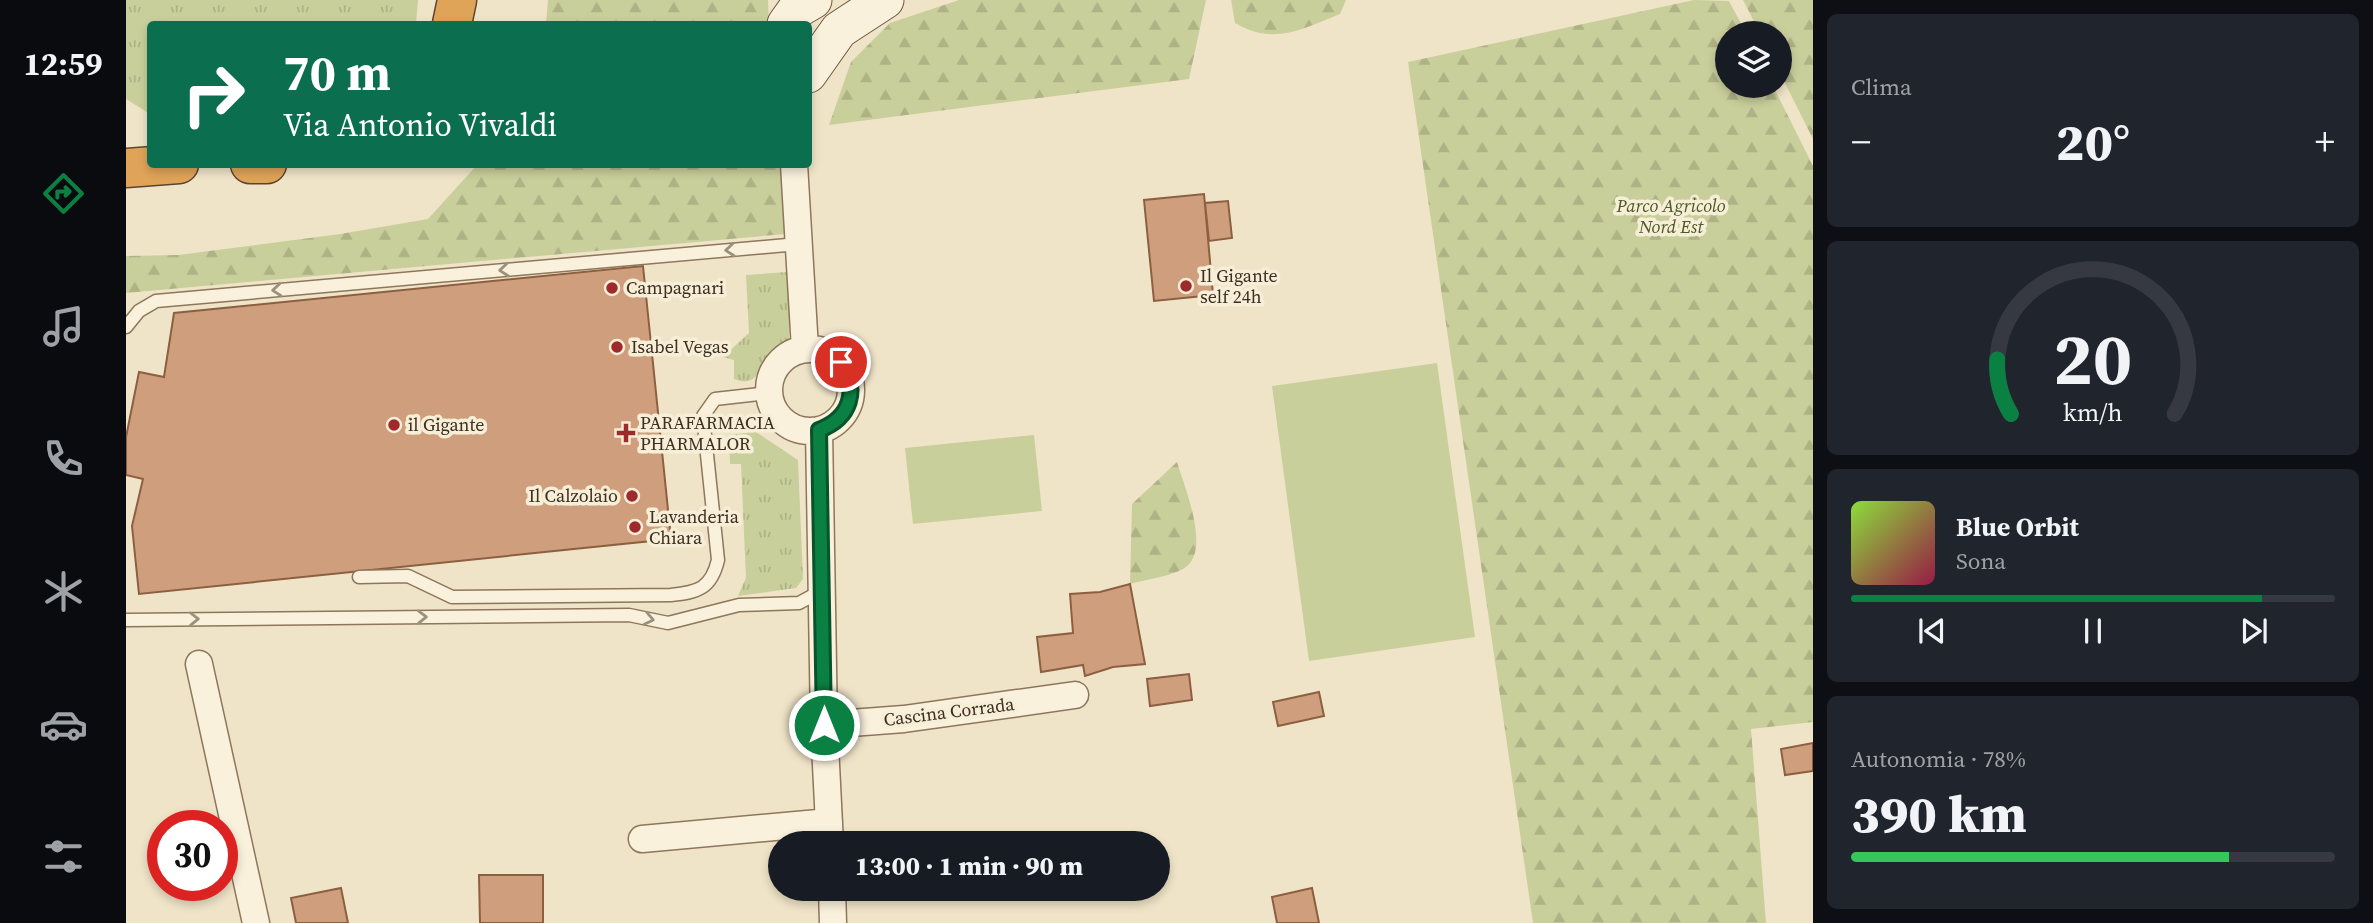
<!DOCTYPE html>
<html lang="it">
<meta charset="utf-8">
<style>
body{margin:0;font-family:"Source Serif 4",serif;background:#20242c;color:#f1f3f6;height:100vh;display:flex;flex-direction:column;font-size:26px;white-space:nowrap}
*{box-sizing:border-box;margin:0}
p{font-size:23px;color:#9ea1a6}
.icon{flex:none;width:38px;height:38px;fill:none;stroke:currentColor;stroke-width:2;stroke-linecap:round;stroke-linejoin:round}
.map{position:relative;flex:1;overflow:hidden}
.drawer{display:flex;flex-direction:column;gap:14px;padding:14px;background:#0d0f14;width:560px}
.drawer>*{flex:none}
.top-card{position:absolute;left:21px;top:21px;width:665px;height:147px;border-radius:7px;box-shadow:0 4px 10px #0003;background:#0b6e4f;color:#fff;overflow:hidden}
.tools{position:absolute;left:1589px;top:21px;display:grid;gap:14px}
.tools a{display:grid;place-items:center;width:77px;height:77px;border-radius:50%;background:#171b24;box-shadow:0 4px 10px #0003;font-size:35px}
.speed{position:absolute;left:21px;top:810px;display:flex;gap:14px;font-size:35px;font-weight:700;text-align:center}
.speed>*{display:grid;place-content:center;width:91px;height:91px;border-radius:50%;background:#171b24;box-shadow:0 4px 10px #0003;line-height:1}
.speed .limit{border:10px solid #d22;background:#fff;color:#111}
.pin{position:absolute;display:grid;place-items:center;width:60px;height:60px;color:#fff;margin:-30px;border:4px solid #fff;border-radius:50%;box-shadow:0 2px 7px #0007}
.me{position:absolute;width:77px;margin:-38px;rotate:0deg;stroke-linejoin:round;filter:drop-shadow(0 0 5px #0008)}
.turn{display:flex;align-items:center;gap:24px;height:147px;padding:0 21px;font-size:32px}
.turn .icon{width:91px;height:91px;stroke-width:2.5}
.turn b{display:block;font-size:49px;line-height:60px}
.big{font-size:52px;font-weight:800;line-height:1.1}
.drawer .card{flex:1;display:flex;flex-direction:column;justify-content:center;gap:10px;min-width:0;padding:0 24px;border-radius:10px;background:#20242c}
.drawer .dial{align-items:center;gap:0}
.dial svg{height:182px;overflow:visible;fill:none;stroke:#363941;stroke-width:7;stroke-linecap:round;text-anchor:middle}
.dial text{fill:#f1f3f6;stroke:none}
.song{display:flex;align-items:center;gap:21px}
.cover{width:84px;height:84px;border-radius:10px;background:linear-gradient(135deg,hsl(90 70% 55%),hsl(340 70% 35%))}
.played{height:7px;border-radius:4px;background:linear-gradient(90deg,#0b8043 85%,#363941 85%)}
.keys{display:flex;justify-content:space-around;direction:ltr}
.heat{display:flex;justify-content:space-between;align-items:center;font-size:38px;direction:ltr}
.charge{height:10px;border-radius:5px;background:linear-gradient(90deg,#34c759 78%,#363941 0)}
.trip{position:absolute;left:642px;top:831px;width:402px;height:70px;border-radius:35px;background:#171b24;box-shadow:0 4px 10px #0003;font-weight:800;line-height:70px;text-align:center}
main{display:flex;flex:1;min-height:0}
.tab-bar{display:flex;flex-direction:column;width:126px;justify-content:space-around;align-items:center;background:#090b0e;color:#9ea1a6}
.tab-bar .icon{width:49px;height:49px}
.tab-bar .selected{color:#0b8043}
.tab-bar b{font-size:32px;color:#f1f3f6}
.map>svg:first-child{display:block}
.grass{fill:url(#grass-tufts)}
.forest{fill:url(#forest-firs)}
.pitch{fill:#c9cf9b}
.building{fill:#cf9f7d;stroke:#8d5f41;stroke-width:2}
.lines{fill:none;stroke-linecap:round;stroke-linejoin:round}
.lane-casing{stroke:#8d765c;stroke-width:15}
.street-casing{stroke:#8d765c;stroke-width:29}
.secondary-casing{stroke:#6f573f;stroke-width:39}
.highway-casing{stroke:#5b4430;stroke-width:41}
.lane{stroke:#faf1dc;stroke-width:12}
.street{stroke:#faf1dc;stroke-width:26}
.secondary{stroke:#faf1dc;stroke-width:37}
.highway{stroke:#e0a458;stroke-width:38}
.oneway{stroke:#9c907e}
.route-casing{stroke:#07532c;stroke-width:18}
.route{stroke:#0b8043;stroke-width:12}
.poi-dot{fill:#9e2a2b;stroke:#f7eed8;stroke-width:2.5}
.labels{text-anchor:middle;stroke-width:7;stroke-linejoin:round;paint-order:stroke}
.park-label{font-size:18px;font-style:italic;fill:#4d5a26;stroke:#f7eed8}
.poi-label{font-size:18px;fill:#3d2e20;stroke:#f7eed8;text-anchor:start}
.street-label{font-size:18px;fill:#3d2e20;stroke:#f7eed8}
</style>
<main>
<nav class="tab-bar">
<b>12:59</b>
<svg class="icon selected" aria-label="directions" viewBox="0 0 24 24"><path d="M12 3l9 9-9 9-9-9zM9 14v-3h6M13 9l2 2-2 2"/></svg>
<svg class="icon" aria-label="music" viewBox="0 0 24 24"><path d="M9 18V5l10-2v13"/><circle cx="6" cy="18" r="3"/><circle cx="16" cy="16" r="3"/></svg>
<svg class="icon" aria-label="phone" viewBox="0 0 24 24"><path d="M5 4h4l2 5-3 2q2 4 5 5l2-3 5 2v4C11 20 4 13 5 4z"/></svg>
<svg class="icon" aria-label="climate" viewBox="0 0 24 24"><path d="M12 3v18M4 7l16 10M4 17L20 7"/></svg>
<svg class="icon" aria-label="car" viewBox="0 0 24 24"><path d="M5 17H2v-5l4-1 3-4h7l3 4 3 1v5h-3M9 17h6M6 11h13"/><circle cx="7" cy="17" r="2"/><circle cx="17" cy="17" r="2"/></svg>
<svg class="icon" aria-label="filters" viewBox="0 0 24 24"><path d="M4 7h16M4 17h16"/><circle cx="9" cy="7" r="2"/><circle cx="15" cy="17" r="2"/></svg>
</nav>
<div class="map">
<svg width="1687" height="923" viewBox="0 0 1687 923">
<defs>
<pattern id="grass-tufts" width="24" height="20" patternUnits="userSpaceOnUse" patternTransform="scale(1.75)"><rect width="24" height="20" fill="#c9cf9b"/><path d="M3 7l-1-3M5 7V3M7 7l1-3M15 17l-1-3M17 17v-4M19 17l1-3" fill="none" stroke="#aeb285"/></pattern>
<pattern id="forest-firs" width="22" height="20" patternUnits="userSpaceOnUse" patternTransform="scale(1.75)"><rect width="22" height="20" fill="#c9cf9b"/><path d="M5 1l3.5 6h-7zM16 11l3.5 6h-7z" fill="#aeb285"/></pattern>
</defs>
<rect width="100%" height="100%" fill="#f0e4c8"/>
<path class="grass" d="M0 0H292L290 24H24V114L0 99Z
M661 272 668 281 663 304V342C657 347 649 351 644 357 633 370 630 388 608 379V360L597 357 623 333 620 275Z
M630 432 672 460 677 579 670 588 612 596 620 578 615 464H604L603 435Z"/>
<path class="forest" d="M422 0H642L643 24H420Z
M833 0H1080L1063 79 703 125 725 62 764 23Z
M1105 0H1220L1214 14C1176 29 1148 46 1109 23Z
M1568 0 1603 1 1620 33H1601V86H1647L1687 166V722L1625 729 1640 923H1407L1282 62Z
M1617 0H1687V139L1654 73V33H1634Z
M351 165H654L659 234 0 293V256L52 255 214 234 302 219Z
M1051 462C1058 486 1087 553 1057 569 1042 577 1021 579 1004 584L1006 504Z"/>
<path class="pitch" d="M1311 363 1349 637 1183 661 1146 386Z
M908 435 916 511 787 524 779 448Z"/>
<path class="building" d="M1078 194 1087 295 1028 301 1018 200Z
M1102 201 1106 238 1083 241 1079 203Z
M517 266 545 539 13 594 6 526 17 479 0 475V437L13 372 38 377 48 313Z
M1004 584 1019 664 987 667 959 676 957 665 915 672 911 637 947 633 944 594 974 592Z
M1063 674 1066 700 1024 706 1021 679Z
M1193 692 1198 716 1152 726 1147 702Z
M1687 743V771L1659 775 1655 749Z
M353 875H417V923H354Z
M215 888 222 923H170L165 898Z
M1186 888 1193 923H1151L1146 897Z"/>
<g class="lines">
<defs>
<path id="lane" d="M0 327 13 311 30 301 672 244
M233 577 282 576 326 597 545 595C572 592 585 589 592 560L577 416 589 399 643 393
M0 620 503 615 542 623 613 605 673 603 697 590"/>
<path id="street" d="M668 164 679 349
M643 390a41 41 0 1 1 82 0a41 41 0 1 1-82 0Z
M693 430 698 725 704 844
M73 664 130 923
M698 725 778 719 949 695
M516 839 703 822
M706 889 707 923"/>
<path id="secondary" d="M660 24 670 10 687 0
M682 74 713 30 759 0"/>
<path id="highway" d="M326 24 331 0
M124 164H141
M0 168 53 164"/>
</defs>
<use href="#lane" class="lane-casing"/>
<use href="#street" class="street-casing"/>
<use href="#secondary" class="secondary-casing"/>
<use href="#highway" class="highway-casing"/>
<use href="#lane" class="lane"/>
<use href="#street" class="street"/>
<use href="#secondary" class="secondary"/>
<use href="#highway" class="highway"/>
</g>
<defs><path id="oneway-chevron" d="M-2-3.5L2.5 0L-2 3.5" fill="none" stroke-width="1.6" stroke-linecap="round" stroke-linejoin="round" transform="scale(1.75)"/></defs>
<g class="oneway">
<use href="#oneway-chevron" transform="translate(604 250) rotate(175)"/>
<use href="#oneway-chevron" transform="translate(378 270) rotate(175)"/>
<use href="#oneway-chevron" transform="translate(151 290) rotate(175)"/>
<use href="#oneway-chevron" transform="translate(296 617) rotate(-1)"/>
<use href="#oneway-chevron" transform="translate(68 619) rotate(-1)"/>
<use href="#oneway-chevron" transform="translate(523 619) rotate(12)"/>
</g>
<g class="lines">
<defs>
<path id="route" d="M698 725 693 430C725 418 733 390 715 362"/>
</defs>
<use href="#route" class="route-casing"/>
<use href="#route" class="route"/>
</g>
<g class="poi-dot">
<circle cx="1060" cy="286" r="7"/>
<circle cx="486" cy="288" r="7"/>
<circle cx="491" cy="347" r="7"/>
<circle cx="268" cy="425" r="7"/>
<path d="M496.5 422.5h7v7h7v7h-7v7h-7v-7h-7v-7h7z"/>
<circle cx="506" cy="496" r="7"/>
<circle cx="509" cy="527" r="7"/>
</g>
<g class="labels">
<g class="park-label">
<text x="1545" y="212">Parco Agricolo<tspan x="1545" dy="21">Nord Est</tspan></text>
</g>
<g class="poi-label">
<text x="1074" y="282">Il Gigante<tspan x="1074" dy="21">self 24h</tspan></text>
<text x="500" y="294">Campagnari</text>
<text x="505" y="353">Isabel Vegas</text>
<text x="514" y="429">PARAFARMACIA<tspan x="514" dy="21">PHARMALOR</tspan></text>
<text x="282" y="431">il Gigante</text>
<text x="492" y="502" text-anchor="end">Il Calzolaio</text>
<text x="523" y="523">Lavanderia<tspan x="523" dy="21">Chiara</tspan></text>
</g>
<g class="street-label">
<text transform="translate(823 712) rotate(-7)" y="6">Cascina Corrada</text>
</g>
</g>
</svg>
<div class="tools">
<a><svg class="icon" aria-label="layers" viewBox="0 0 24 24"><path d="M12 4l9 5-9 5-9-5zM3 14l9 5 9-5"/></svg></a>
</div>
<div class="speed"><div class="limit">30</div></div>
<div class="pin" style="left:715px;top:362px;background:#d93025"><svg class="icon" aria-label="arrive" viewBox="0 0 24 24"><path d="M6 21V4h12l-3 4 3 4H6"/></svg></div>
<svg class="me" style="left:698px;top:725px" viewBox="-20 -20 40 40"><circle r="17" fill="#0b8043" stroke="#fff" stroke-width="3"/><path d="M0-11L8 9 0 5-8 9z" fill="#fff"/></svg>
<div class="trip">13:00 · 1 min · 90 m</div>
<div class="top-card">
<div class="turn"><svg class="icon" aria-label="right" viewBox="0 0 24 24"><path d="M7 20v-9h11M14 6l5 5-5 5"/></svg><div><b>70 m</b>Via Antonio Vivaldi</div></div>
</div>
</div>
<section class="drawer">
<div class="card"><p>Clima</p>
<div class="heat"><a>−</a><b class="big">20°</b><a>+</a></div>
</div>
<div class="card dial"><svg viewBox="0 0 100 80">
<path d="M14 69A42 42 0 1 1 86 69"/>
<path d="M14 69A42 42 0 0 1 8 45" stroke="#0b8043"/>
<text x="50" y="56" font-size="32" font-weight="700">20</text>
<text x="50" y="72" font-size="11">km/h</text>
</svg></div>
<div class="card">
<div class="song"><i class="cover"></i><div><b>Blue Orbit</b><p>Sona</p></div></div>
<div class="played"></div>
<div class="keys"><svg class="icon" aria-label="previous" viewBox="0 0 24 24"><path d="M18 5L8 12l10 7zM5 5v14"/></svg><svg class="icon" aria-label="pause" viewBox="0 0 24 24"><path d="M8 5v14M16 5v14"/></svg><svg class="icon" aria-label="next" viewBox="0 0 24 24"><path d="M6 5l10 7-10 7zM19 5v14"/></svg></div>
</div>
<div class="card"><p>Autonomia · 78%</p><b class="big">390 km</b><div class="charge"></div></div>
</section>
</main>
